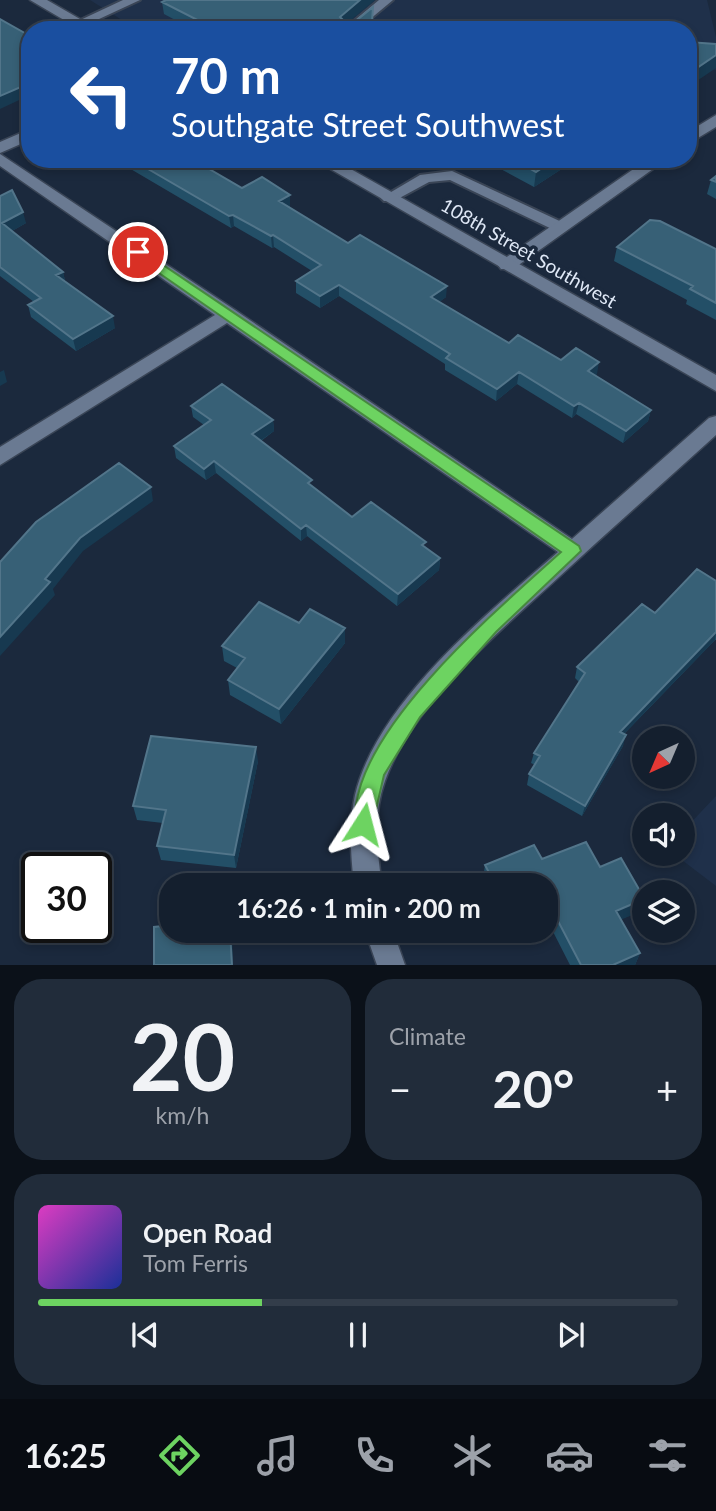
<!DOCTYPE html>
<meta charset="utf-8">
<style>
body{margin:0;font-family:Lato,sans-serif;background:#212c3a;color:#f1f3f6;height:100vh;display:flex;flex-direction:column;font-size:26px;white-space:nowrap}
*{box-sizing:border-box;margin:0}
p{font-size:23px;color:#9da2aa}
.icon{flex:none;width:38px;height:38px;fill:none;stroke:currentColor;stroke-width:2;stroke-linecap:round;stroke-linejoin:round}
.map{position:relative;height:965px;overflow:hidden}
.details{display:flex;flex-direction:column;gap:14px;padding:14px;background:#0b1119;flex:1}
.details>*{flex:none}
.top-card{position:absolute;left:21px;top:21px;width:676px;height:147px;border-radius:28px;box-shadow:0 4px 10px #0003,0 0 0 2px #333d4a;background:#1a4fa0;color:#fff;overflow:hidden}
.needle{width:46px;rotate:224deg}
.fabs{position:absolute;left:632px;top:726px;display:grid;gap:14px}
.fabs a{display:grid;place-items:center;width:63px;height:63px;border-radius:50%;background:#141f2e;box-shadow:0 4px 10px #0003,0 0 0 2px #333d4a;font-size:35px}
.speed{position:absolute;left:21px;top:852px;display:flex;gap:14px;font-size:35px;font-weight:700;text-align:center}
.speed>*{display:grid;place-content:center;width:91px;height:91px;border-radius:50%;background:#141f2e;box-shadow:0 4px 10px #0003,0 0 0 2px #333d4a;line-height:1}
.speed .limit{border:4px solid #111;border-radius:10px;background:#fff;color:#111}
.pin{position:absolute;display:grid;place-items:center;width:60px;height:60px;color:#fff;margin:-30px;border:4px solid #fff;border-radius:50%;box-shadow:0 2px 7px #0007}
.me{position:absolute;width:77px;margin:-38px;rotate:9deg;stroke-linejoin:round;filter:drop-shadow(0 0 5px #0008)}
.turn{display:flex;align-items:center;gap:24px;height:147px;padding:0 35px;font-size:32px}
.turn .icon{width:91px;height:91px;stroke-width:2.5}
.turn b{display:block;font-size:49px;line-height:60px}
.big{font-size:52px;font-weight:700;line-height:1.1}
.details .widget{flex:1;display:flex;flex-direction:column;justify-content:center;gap:10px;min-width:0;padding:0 24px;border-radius:28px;background:#212c3a}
.details .dial{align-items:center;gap:0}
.dial b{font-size:91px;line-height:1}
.song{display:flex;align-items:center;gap:21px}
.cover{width:84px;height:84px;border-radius:10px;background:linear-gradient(135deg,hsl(310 70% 55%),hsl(230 70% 35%))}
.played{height:7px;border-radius:4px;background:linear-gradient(90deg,#6dd361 35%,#333d4a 35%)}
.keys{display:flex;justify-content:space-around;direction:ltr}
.heat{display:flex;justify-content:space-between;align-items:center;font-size:38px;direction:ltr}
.details .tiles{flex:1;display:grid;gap:14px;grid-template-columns:1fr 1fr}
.widget:last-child{grid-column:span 2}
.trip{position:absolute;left:159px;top:873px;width:399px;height:70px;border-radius:28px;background:#141f2e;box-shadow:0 4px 10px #0003,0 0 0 2px #333d4a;font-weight:700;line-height:70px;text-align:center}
.menu{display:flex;height:112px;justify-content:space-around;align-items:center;background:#080c12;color:#9da2aa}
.menu .icon{width:49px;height:49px}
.menu .selected{color:#6dd361}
.menu b{font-size:32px;color:#f1f3f6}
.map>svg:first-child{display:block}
.built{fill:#1f304a}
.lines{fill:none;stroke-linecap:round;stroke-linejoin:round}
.lane-casing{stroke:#3a4556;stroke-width:4}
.street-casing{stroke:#3a4556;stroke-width:3}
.secondary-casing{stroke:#3a4556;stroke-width:3}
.lane{fill:#6a7a92;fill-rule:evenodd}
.street{fill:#6a7a92;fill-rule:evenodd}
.secondary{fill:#6a7a92;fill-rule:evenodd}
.wall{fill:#234f67}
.shaded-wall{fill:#173950}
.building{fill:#376076;stroke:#52758a;stroke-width:2}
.route{fill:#6dd361;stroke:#47893f;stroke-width:2}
.labels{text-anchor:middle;stroke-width:7;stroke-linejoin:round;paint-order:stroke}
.street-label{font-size:19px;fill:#dfe8f6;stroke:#1b293d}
</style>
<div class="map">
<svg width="716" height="965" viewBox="0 0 716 965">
<rect width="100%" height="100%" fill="#1b293d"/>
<path class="built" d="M90 0H707L716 37V70L688 68V30H138Z
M716 796V886L674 854H682L683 831Z"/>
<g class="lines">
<defs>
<path id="lane" d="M123 0H140L84 26H76L74 23Z
M379 0H393L357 30H343Z
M452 171 566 224 568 227 560 232 554 230 450 180 429 182 394 201H384L381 198 420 175Z"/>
<path id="street" d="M716 115V127L688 144V132Z
M30 129V140L0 153V142Z
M0 154 235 310 572 539 709 418 716 416V435C664 482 611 529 559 577 500 631 412 704 385 781 373 814 377 851 382 886H354C351 855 348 825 355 795 377 702 488 613 558 552L227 323 0 465V447L215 315 0 166Z
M648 159H667L513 269H501L498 265 501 261Z
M365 931H393L405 965H377Z"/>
<path id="secondary" d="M30 0H47L99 30H81Z
M313 159H333L716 375V391Z"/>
</defs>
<use href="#lane" class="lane-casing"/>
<use href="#street" class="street-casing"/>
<use href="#secondary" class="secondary-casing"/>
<use href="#lane" class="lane"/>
<use href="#street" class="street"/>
<use href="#secondary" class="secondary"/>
</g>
<path class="wall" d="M162 2 352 20H373L372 30H194L164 14Z
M116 159H192L242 188 290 195V206L289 207 348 243 446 297 439 302 509 343 561 360 597 374 595 375 651 410 648 421 623 443 576 414 572 418 517 384 496 401 445 370V364L339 296 320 308 296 293V281L312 271 274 247 272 248 234 226 231 228 117 161Z
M482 159H577L534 187Z
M716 176V199L707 194 711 180Z
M0 196 26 223 12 231 63 272 65 281 115 328 76 351 31 317 28 305 34 302 0 276Z
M617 247 716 249V320L686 304 687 300 614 261Z
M191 406 273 420 274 431 261 441 313 487 352 517 425 548 440 558 439 570 397 606 307 536 301 541 216 473 206 480 176 458 174 446 204 425 193 417Z
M716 581V640H715L624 734 623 746 582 816 527 785 529 774 535 765 531 763 534 753 579 682 575 678 577 667 655 613Z
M299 623 345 643 281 724 230 695 228 680 237 668 224 661 222 646Z
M258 761 236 868 161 860 157 846 163 823 137 820 133 806Z
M542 859 600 867 644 898 639 912 621 919 640 953 635 965H570L546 918V886H486L483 878 485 865Z"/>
<path class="shaded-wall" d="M360 0H375L351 20H340V17Z
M716 55V68L688 87V74Z
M30 83V95L0 109V96Z
M555 159H577L534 187 536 172Z
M290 195V206L280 212 279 201Z
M23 212 26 223 5 235 2 223Z
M233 215 234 226 231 228 229 216Z
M273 235 274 247 272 248 271 236Z
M63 272 66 284 56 275Z
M339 285V296L320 308V296Z
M447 286 446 297 430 309 431 297Z
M113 316 115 328 76 351 73 339Z
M599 362 597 374 585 383 588 371Z
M4 370 7 382 0 386V372Z
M519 372 517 384 496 401 497 389Z
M579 403 576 414 572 418 574 406Z
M651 410 648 421 623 443 626 431Z
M273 420 274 431 253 446 252 434Z
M214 461 216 473 206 480 204 469Z
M151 487 153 501 83 551 53 589 55 595 0 656V637L45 579 80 538Z
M306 525 307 536 301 541V529Z
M440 558 439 570 397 606 398 594Z
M345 628V643L281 724 279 709Z
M716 632 715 640 616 742 620 732Z
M626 735 623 746 582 816 585 806Z
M256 747 258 761 236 868 234 855Z
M644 899 639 912 611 924 616 911Z
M230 931H232L233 965H232Z
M640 953 635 965H613Z"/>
<path class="building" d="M166 0H360L340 17 343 20H357L373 7 372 21 336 20 357 30H217L162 2Z
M0 19 30 36V83L0 96Z
M688 42 716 44V55L688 74Z
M131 159H192L242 188 262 177 290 195 279 201 348 243 360 235 447 286 431 297 509 343 518 335 561 360 576 348 599 362 588 371 651 410 626 431 579 403 574 406 519 372 497 389 446 358 450 354 339 285 320 296 296 281 321 265 273 235 271 236 233 215 229 216Z
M513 159H555L536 172Z
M716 176V182L711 180Z
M12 190 23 212 2 223 63 272 56 275 113 316 73 339 28 305 41 298 0 267V196Z
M650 220 660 221 716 249V303L690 289 693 286 617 247Z
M222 384 273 420 252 434 312 480 308 483 352 517 371 502 426 542 422 545 440 558 398 594 306 525 301 529 214 461 204 469 174 446 211 420 191 406Z
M119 463 151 487 80 538 45 579 50 582 0 637V562L36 522Z
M697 569 716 581V632L620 732 626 735 585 806 529 774 540 756 534 753 585 673 577 667 642 604 655 613Z
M259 602 299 623 310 609 345 628 279 709 228 680 245 658 222 646Z
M151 736 256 747 234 855 157 846 166 810 133 806Z
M586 842 600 867 621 858 644 898V899L616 911 640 953 613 965H581L546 898V886H496L485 865 534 845 542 859Z
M172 925V931H230L232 965H154V927Z"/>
<path class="route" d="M138 248 579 546 581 551 496 632 420 717 384 775 371 831 363 833 356 831C353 822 355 814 356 805 368 719 498 609 561 552L133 255V249Z"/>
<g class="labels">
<g class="street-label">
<text transform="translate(529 253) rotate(30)" y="7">108th Street Southwest</text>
</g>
</g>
</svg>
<div class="fabs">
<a><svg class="needle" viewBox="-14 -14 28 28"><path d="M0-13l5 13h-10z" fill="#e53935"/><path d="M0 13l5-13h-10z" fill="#9da2aa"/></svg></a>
<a><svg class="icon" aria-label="sound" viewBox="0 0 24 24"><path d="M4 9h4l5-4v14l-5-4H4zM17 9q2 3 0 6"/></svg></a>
<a><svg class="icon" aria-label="layers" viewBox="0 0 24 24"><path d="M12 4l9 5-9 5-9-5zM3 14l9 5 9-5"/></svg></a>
</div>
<div class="speed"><div class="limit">30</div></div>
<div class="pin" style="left:138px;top:252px;background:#d93025"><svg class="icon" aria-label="arrive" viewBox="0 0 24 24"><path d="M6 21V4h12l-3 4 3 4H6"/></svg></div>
<svg class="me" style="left:363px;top:824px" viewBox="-20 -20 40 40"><path d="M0-17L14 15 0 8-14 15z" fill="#6dd361" stroke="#fff" stroke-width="4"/></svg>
<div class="trip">16:26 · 1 min · 200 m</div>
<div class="top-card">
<div class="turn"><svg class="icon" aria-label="left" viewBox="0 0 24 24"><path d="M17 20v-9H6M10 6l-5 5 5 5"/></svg><div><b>70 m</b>Southgate Street Southwest</div></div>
</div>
</div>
<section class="details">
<div class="tiles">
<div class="widget dial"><b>20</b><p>km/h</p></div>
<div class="widget"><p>Climate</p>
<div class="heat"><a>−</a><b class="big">20°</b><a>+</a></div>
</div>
<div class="widget">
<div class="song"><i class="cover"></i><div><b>Open Road</b><p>Tom Ferris</p></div></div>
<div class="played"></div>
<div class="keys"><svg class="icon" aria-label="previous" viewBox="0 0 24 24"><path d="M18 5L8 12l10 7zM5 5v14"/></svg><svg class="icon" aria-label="pause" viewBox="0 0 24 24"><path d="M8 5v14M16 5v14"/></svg><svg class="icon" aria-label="next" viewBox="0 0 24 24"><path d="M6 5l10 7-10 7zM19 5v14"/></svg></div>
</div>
</div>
</section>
<nav class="menu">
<b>16:25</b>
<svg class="icon selected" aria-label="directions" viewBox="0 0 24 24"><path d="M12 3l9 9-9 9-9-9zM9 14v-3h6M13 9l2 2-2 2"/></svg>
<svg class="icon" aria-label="music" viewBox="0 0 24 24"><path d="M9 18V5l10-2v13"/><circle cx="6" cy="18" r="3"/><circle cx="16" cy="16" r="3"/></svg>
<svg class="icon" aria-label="phone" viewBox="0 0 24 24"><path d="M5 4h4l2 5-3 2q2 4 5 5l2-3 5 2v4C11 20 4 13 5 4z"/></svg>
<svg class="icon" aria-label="climate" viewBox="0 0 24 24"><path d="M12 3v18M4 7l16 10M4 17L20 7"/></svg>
<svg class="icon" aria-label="car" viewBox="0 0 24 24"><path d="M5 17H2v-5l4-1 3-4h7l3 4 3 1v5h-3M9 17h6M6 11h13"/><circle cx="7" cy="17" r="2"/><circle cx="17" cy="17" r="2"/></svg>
<svg class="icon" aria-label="filters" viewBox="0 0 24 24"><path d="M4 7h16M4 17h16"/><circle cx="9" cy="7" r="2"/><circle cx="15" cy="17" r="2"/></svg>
</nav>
